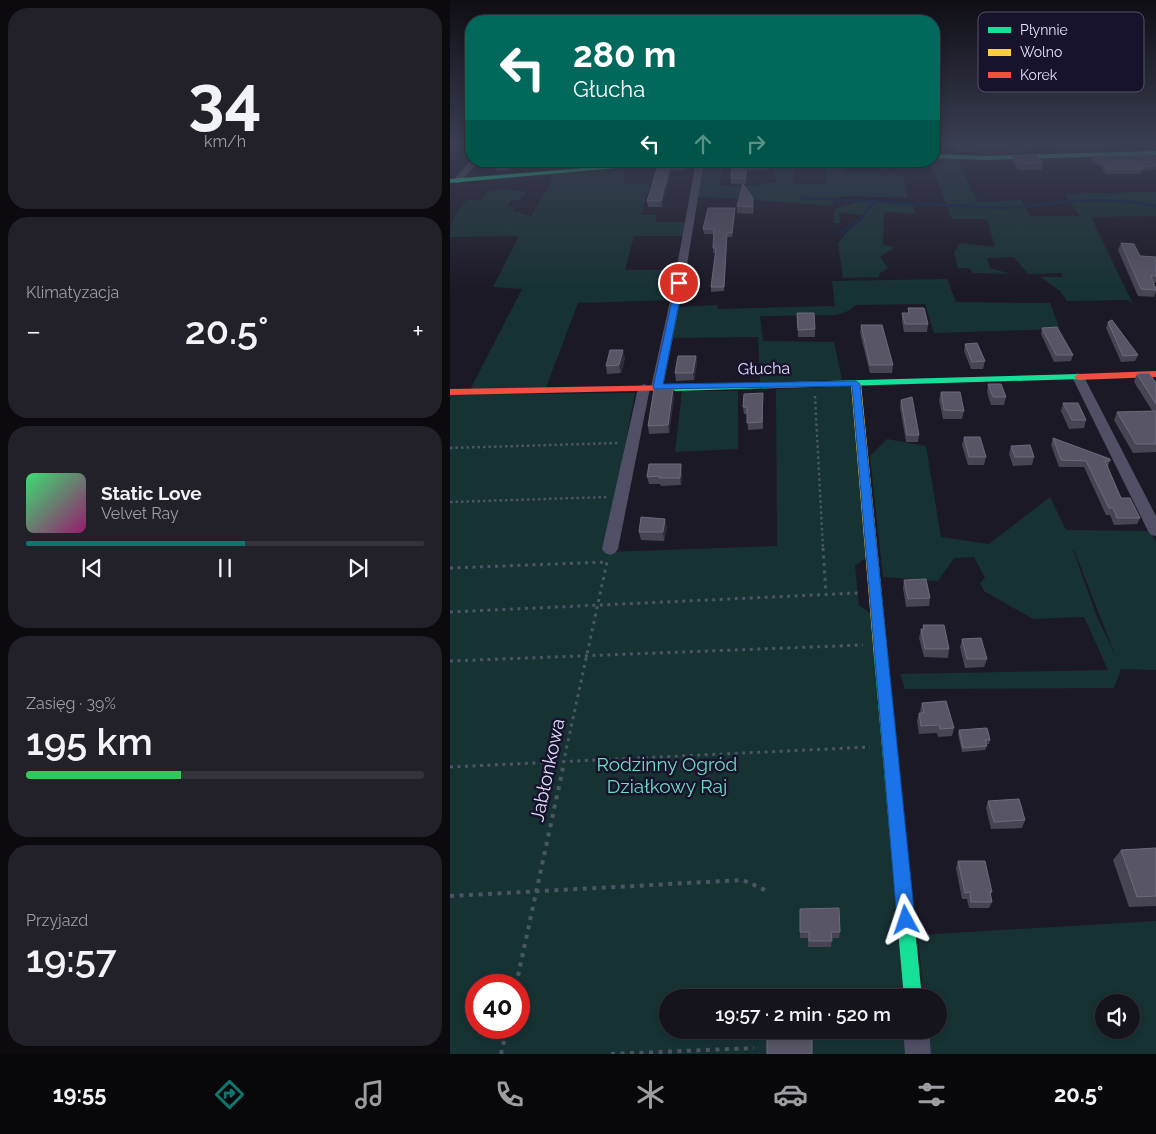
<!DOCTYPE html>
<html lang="pl">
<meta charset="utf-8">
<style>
body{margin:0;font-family:Raleway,sans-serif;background:#222029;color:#f1f3f6;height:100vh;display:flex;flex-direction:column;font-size:19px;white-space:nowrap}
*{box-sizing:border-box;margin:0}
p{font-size:16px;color:#9d9ea3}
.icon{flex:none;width:28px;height:28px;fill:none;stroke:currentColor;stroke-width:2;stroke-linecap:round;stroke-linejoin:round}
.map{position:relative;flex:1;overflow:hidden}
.drawer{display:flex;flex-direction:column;gap:8px;padding:8px;background:#0c0a0f;width:450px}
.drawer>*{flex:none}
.top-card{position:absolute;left:15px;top:15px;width:475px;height:152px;border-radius:20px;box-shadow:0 2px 8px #0003,0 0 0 1px #34323b;background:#00695c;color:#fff;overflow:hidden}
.controls{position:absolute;left:645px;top:994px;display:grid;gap:10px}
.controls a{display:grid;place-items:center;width:45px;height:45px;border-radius:50%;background:#15131c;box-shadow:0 2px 8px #0003,0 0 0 1px #34323b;font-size:25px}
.speed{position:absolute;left:15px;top:974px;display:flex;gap:10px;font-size:25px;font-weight:700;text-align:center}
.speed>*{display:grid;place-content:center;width:65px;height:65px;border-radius:50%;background:#15131c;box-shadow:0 2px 8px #0003,0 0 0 1px #34323b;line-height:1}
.speed .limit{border:8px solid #d22;background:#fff;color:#111}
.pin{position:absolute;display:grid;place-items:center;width:42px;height:42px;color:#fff;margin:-21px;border:2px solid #fff;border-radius:50%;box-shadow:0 1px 5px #0007}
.me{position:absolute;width:55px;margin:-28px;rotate:355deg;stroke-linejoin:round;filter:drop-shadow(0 0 4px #0008)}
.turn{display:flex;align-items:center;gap:18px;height:105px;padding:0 25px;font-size:22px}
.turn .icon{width:65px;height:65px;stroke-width:2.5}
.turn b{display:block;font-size:35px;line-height:42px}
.lanes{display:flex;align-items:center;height:48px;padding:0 25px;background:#0003;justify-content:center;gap:25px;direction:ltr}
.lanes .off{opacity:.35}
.big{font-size:38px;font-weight:600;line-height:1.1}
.drawer .card{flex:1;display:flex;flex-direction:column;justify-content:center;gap:8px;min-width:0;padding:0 18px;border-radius:20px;background:#222029}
.drawer .dial{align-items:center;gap:0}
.dial b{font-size:65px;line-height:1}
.song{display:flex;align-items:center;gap:15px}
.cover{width:60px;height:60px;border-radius:8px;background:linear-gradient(135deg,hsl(140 70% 55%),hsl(320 70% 35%))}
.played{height:5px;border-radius:2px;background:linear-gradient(90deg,#0f766e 55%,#34323b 55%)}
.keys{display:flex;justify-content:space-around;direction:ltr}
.heat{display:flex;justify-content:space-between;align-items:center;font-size:28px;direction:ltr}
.charge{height:8px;border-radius:4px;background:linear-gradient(90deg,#34c759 39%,#34323b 0)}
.trip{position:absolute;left:209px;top:989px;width:288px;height:50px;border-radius:25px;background:#15131c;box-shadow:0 2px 8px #0003,0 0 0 1px #34323b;font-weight:600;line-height:50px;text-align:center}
.menu{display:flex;height:80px;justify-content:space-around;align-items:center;background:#08080b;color:#9d9ea3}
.menu .icon{width:35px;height:35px}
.menu .current{color:#0f766e}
.menu b{font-size:22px;color:#f1f3f6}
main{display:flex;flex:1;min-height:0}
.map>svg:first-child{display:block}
.green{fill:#173233;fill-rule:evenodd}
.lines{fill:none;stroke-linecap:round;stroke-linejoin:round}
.stream{stroke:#0f2347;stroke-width:2.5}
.path-far2{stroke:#4a5664;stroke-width:2.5;stroke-dasharray:2.5 3;stroke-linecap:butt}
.path-far1{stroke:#4a5664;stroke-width:3;stroke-dasharray:3 4.5;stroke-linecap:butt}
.path{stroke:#4a5664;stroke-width:4;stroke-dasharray:4 5.5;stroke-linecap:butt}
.street{fill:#504f66;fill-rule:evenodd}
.fast{fill:#16e098;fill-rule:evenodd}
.slow{fill:#ffcf43;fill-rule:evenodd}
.jam{fill:#f24e42;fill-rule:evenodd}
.wall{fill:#474454}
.shaded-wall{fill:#2f2c3a}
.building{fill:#585566;stroke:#6d6a7e}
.route{fill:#1a73e8;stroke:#114b97}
.labels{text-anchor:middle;stroke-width:5;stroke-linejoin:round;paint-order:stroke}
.street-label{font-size:16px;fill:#e3e0fe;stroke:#18132c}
.near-park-label{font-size:19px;fill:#6ddcc1;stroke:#18132c}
.near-street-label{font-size:19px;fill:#e3e0fe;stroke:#18132c}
.key{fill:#18132c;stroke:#55506b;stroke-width:1}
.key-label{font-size:14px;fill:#e3e0fe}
</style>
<main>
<section class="drawer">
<div class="card dial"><b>34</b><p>km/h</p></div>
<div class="card"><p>Klimatyzacja</p>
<div class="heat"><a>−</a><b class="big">20.5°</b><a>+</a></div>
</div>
<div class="card">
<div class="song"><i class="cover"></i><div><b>Static Love</b><p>Velvet Ray</p></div></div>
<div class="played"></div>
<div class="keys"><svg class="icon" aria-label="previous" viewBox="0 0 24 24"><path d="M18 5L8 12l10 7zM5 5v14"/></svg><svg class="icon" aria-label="pause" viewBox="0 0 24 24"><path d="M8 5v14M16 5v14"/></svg><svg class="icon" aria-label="next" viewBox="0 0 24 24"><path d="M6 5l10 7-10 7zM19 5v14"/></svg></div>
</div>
<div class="card"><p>Zasięg · 39%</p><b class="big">195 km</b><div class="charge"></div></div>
<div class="card"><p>Przyjazd</p><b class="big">19:57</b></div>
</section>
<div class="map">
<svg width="706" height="1054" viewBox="0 0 706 1054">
<rect width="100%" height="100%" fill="#1c1926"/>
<path class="green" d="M484 157 506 158 528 202 571 200 580 216H630L614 194 706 192V216L641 217 684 306 678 300 617 301 610 291 591 277H613L611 273 578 274 564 257 537 258 540 268 561 274 523 273 519 268H508L504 253 510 243 545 247 537 219H502L479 161H484Z
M253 161H273L269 185 300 186 326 182 324 161H349L350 168H344V184H377L375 161H394L396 173 453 174 458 198 400 196 384 198 382 206 291 199 245 197Z
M175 168 173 183 200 184 191 215H206V222H235L233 236H184L175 270H228L221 300 128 303 95 390H20L72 289 43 287 69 236 0 237C0 220 6 214 16 200H30L36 192 54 189 76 192 70 200H61L57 207H64L63 211 81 216 100 183 102 174Z
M415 200 462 203 466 214 434 212 433 245 445 247 430 257 438 268 429 274V277L393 278 388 243 396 233 415 216 389 212 390 223H384V209Z
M497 279 506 302 600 303 610 329 484 333 475 304 406 305 398 311 387 315 310 316 313 341 384 342 392 380 310 382 308 337 223 338 229 307 267 305 268 309 385 306 382 281Z
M403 386 419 555 405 566 409 605 421 614 456 997 218 998V1030H459L461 1054H0V395L185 393 155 552 327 546 326 389ZM26 985H69V1028H26Z
M232 391H288V449L225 452Z
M437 439 476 446 491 537 539 544 600 497 616 530 700 531 706 542V670L671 669 664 688 455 689 450 674 658 670 634 617 583 619 534 591 530 583 535 578 524 557 504 558 488 581 433 577 420 456ZM623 550H624L666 657 647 617Z
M706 921V1054H478L476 1030H488V998L474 997 468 935ZM654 1002H681V1030H654Z"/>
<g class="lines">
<path class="stream" d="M351 198 555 208 635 200 683 202 706 206
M390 233 402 226 424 203"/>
<path class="path-far2" d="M365 396 373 549
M0 448 168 443
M0 502 158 497"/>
<path class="path-far1" d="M373 548 376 594
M0 568 157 562 112 769
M0 612 408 593
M0 661 413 645
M0 767 420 747"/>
<path class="path" d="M0 896 293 880 317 891
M66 985 113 768
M51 1054 57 1028
M161 1054 304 1048"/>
<path class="street" d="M21 160V161H28L10 183H4V179Z
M246 161H254L234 283 213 387 207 391 201 387 224 283Z
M628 373 634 377 706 516V536L701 535 698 531 622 377Z
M194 384 200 388 168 549 165 553 160 555 155 553 152 549 188 388Z
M453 1030H479L481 1054H455Z"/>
<path class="fast" d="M706 151V155L536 160 484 158V154L536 156Z
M219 161H245L0 183V179Z
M628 374 632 377 631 379 225 391 220 388 225 385Z
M431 652 436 653 438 657 472 998H454L424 657 426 653Z"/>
<path class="slow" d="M406 381 411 384 438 657 436 661 431 662 426 661 424 657 401 384Z"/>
<path class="jam" d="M706 371V377L628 380 624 377 628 374Z
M225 385 228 386V390L0 395V389Z"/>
</g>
<path class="wall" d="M484 144H487L486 151H484Z
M503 144H652L653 145 652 150 615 151H606L605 148 577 149 576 152 555 153 554 150 511 152 506 150Z
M563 156 593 163 592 170H568L562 162Z
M642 156H706V169L705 170 691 171V174H656L649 165H646L641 160Z
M45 161 64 166H61L60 170 46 171 44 166Z
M236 161V170L220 171 212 207H198L197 201 216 166V162Z
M283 161H317L318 170 297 171 296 184H281V178Z
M411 161H433V166H412Z
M304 205 303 214 287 213V206Z
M285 208V212L282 237H277L274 291 261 292V287L266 253H263L264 234H254L253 229Z
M671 243 690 256 706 257V283H704L706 288V292L704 297 688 296 668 250Z
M458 308 478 324 477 332H454L452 321V313H458Z
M347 313 365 329V337H348Z
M658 322 688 355 685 361 671 362 656 328Z
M411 325 443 365 442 373H420L410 333Z
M592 328 623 355 621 361 604 362 591 334Z
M515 344 535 361 533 369H521L514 351Z
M246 356 247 363 244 380 226 381 225 373Z
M175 358 171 373 157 374 156 366Z
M687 374 706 383V452L683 453 664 420 667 412H703L684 382Z
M538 384 556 397 554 405H541L537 392Z
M491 392 514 411 512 419H493L489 400Z
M313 393V429L298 430 297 414H294L293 407Z
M224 397 219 433 199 434 198 426Z
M451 400 469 435 468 442H456L450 407Z
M613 403 636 420 634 428 619 429 611 411Z
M514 437 536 457 534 465H518L512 445Z
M603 438 660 459 658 467 671 498 690 518 687 524 664 525 660 515H656L634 467H609L601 445Z
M561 446 584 457 582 465 563 466 559 454Z
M231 464 232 471 231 485 211 486 210 484H199L197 477Z
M217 527 214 541 191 540 189 532Z
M454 580 480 598 479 606 456 607 453 588Z
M473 625 499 649 498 658 474 657 469 638 471 629H473Z
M512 639 537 659 534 667 515 668 510 647Z
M472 703 504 728 502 736 488 737 487 733 469 734 467 721 469 713H471L470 711Z
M509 730 540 740 539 744H536L537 746 535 750 512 752 508 734Z
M538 801 575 820 572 828 541 829 536 808Z
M706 848V906L679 907 663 860 671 850Z
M508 861 542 892 540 895 542 902 539 908H519L517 899H512L506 868Z
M350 909 390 932 389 938H382L381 947H358V938H350Z"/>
<path class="shaded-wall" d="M60 161H64V166H61L60 170 59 165Z
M148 161H162L148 162Z
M220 166 221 172 212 207 211 201Z
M285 208V212L282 237V233Z
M173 350 175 358 171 373 169 365Z
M246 356 247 363 244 380 243 373Z
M223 389 224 397 219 433 218 425Z
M231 464 232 471 231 485 230 478Z
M215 519 217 527 214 541 213 532Z"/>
<path class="building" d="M506 144H574L577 147 556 148 554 146 511 147Z
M606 144H652L653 145 616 146H607Z
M586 155 593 163 569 164 563 156Z
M642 156H706V166L689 167 692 169 657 170 650 161H647Z
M45 161H60L59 165 44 166Z
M222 161H236V164H217L216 162Z
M283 161H317L318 165H297L295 178H281Z
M208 166H220L211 201H197Z
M293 184 303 198 302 207 287 206Z
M258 208H285L282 233H277L274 287H261L266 248H263L264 229H253Z
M671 243 684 244 690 256 706 257V276H701L706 290 691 289Z
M458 308H474L478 324H455L452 313H459Z
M347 313H364L365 329 348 330Z
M662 320 688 355 673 356 658 322Z
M411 325H432L443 365H420Z
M607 327 623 355H606L592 328Z
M527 343 535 361 522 362 515 344Z
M160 350H173L169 365 156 366Z
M228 356H246L243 373H225Z
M699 373 706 383V404L687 374Z
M538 384H551L556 397H543Z
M204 389H223L218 425 198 426Z
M491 392H510L514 411 494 410Z
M313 393 312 422 297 423V407H293L294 394Z
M462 397 469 435H457L451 400Z
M613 403H628L636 420H622Z
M706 411V444H686L667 412Z
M514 437H530L536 457H519Z
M603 438 660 459V461H655L671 498H680L690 518H667L663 508H659L636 461 611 460Z
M580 445 584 457H565L561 446Z
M199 464H231L230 478H209L210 476 197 477Z
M191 517 215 519 213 532H189Z
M476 579 480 598 458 599 454 580Z
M473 625H494L499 649H475L471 629H474Z
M531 638 537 659H517L512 639Z
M496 701 504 728 490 729 489 725 471 726 469 713H474L472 703Z
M537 728 540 740H535L537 746 513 748 509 730Z
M569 799 575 820 544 822 538 801Z
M706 848V896L687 897 671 850Z
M508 861H535L542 892H540L542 902H521L520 892 515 893Z
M389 908 390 932H381L382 941H359V932H350V909Z
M362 1036V1054H317V1037Z"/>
<linearGradient id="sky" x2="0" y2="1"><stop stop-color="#0f0e15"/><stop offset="0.49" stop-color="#3a3e52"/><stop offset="1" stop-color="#3a3e52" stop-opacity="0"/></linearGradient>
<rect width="706" height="292" fill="url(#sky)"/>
<path class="route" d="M226 282 233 283 213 384 406 381 410 384 465 920 462 926 456 929 450 926 447 920 402 386 204 389 203 387Z"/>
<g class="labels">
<g class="street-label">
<text transform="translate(314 368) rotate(-1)" y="6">Głucha</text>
</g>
<g class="near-park-label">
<text x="217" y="771">Rodzinny Ogród<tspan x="217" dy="22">Działkowy Raj</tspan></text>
</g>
<g class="near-street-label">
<text transform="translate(97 770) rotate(-78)" y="7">Jabłonkowa</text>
</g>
</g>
<rect x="528" y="12" width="166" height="80" rx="8" class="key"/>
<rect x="538" y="27" width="23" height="6" fill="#16e098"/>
<rect x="538" y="49" width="23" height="7" fill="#ffcf43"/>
<rect x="538" y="72" width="23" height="6" fill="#f24e42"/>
<g class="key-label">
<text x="570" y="35">Płynnie</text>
<text x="570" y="57">Wolno</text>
<text x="570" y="80">Korek</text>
</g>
</svg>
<div class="controls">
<a><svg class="icon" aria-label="sound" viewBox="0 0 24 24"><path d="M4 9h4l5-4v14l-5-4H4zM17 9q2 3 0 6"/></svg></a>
</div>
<div class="speed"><div class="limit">40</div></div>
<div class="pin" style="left:229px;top:283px;background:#d93025"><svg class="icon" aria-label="arrive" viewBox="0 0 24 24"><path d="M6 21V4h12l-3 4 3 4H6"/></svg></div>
<svg class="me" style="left:456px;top:920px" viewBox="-20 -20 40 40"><path d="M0-17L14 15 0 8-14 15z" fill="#1a73e8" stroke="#fff" stroke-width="4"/></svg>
<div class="trip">19:57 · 2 min · 520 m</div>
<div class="top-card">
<div class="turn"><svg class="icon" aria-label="left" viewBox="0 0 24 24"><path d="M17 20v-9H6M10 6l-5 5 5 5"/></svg><div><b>280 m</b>Głucha</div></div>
<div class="lanes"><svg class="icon" aria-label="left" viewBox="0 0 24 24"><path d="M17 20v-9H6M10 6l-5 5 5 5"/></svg><svg class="icon off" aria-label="ahead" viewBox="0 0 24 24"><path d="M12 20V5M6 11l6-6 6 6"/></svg><svg class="icon off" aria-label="right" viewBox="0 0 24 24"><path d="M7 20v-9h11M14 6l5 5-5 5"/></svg></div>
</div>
</div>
</main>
<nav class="menu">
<b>19:55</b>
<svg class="icon current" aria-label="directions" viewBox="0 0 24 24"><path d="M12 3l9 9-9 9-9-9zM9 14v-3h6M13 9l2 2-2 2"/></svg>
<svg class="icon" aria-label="music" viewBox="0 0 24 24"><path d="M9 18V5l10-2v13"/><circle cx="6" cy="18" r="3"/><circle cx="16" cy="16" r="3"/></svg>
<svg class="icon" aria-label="phone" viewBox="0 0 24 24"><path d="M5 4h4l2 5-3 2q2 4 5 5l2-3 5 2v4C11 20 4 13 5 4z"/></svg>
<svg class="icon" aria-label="climate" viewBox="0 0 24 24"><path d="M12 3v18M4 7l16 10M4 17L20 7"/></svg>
<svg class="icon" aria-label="car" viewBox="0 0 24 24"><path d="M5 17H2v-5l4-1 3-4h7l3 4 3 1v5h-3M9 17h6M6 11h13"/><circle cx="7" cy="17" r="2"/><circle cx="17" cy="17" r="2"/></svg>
<svg class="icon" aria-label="filters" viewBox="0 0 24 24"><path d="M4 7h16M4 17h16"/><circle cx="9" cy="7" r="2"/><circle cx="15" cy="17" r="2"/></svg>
<b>20.5°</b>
</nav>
